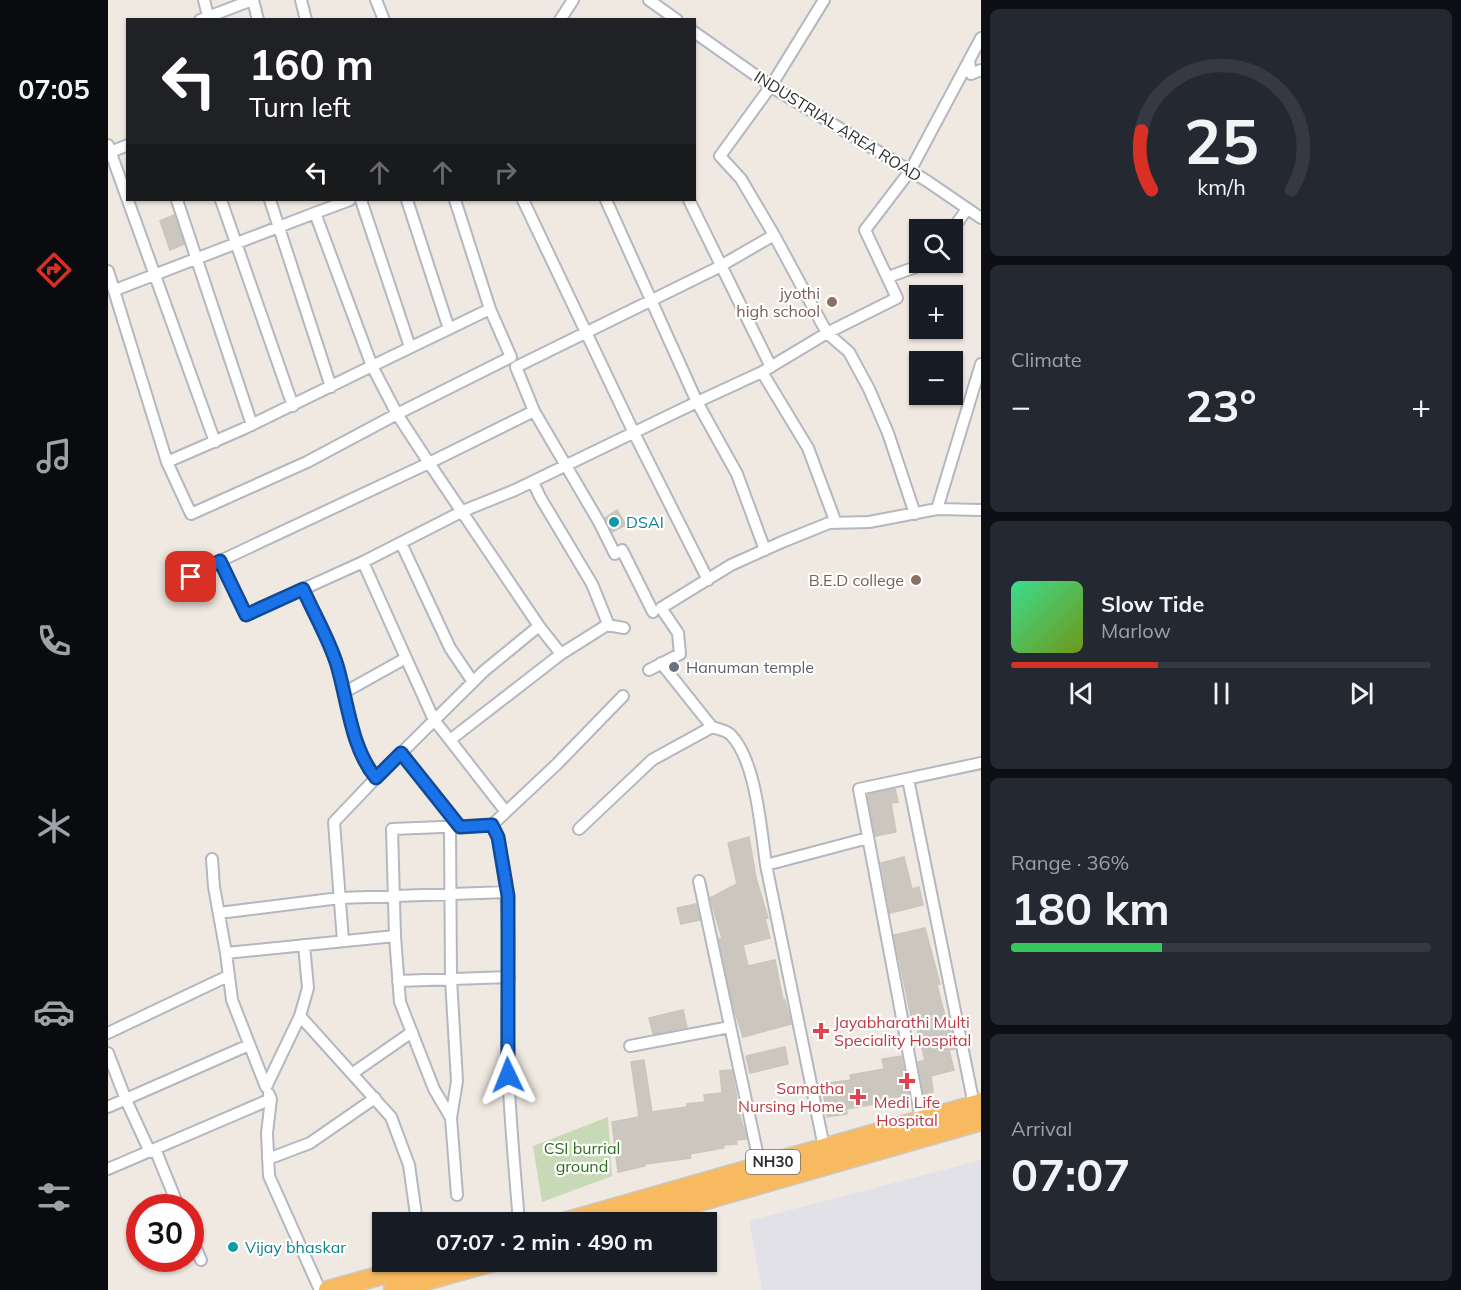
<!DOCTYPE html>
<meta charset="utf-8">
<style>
body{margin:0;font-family:Mulish,sans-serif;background:#242831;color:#f1f3f6;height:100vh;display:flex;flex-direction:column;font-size:22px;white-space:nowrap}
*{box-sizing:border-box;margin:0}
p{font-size:20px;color:#9ea1a6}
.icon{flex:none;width:33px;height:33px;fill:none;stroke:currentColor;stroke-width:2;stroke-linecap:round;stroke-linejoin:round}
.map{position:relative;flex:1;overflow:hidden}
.side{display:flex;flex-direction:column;gap:9px;padding:9px;background:#0d0f14;width:480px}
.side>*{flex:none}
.hud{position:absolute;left:18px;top:18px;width:570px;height:183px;border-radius:0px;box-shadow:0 2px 4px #0004;background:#202124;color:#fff;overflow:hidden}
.buttons{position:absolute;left:801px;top:219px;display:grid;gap:12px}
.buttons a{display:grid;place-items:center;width:54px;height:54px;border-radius:0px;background:#171b24;box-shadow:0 2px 4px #0004;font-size:30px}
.speed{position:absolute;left:18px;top:1194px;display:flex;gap:12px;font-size:30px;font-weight:700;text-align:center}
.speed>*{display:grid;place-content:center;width:78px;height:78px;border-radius:50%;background:#171b24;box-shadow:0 2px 4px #0004;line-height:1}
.speed .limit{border:9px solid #d22;background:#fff;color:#111}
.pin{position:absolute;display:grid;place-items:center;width:51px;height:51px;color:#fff;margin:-26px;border-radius:12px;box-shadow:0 3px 9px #0006}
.me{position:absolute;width:66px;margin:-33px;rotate:358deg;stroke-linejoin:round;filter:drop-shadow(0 0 4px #0008)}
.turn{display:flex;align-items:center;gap:21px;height:126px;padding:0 24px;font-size:27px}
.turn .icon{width:78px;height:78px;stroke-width:2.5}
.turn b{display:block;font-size:42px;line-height:51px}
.lanes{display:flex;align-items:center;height:57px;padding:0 24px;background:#0003;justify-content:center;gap:30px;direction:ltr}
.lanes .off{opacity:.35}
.big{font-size:45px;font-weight:700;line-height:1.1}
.side .tile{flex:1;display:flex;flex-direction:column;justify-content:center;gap:9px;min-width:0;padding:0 21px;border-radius:9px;background:#242831}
.side .dial{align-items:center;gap:0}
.dial svg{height:156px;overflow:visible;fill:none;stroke:#363941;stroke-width:7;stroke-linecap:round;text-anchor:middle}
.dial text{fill:#f1f3f6;stroke:none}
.song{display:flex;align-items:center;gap:18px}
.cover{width:72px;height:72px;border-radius:9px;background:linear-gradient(135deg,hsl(150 70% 55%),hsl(80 70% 35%))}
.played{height:6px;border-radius:3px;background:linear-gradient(90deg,#d93025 35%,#363941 35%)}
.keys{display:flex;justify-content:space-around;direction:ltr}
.heat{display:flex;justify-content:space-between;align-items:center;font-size:33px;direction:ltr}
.charge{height:9px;border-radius:4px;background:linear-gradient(90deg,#34c759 36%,#363941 0)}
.trip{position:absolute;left:264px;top:1212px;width:345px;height:60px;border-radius:0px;background:#171b24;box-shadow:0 2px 4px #0004;font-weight:700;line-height:60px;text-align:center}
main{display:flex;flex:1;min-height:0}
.menu{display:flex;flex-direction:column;width:108px;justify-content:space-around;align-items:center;background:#090b0e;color:#9ea1a6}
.menu .icon{width:42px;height:42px}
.menu .on{color:#d93025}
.menu b{font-size:27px;color:#f1f3f6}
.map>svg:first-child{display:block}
.industrial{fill:#e3e1e8}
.cemetery{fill:#c8d9b8}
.building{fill:#cbc7bf;stroke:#cbc5ba;stroke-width:1.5}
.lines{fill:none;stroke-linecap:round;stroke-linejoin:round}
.minor-casing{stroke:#b4b7c1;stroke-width:14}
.trunk-casing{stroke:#c9c9c9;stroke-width:21}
.minor{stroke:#fff;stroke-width:10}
.trunk{stroke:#f8ba60;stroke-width:18}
.route-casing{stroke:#114b97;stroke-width:15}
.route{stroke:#1a73e8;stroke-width:10}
.education-dot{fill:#8d6e63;stroke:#fff;stroke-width:2}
.culture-dot{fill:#0f9aa8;stroke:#fff;stroke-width:2}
.worship-dot{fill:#6b7280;stroke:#fff;stroke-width:2}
.health-dot{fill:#e0444e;stroke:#fff;stroke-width:2}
.labels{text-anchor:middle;stroke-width:4.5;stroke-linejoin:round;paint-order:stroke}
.shield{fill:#fff;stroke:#6d6d6d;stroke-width:1.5}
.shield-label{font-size:15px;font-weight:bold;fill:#2e2e2e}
.street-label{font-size:16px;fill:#2e2e2e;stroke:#fff}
.education-label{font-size:16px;fill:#785e54;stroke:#fff;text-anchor:end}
.culture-label{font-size:16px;fill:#0d838f;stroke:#fff;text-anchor:start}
.worship-label{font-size:16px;fill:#5b616d;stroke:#fff;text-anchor:start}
.health-label{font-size:16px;fill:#be3a42;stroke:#fff;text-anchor:start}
.park-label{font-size:16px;fill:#2c6e1b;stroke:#fff}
</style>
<main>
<nav class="menu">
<b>07:05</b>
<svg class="icon on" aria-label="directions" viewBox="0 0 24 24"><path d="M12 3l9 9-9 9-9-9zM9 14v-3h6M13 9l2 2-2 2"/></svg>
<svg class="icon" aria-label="music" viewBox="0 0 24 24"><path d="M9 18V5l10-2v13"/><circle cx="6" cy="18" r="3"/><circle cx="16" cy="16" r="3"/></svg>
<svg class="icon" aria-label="phone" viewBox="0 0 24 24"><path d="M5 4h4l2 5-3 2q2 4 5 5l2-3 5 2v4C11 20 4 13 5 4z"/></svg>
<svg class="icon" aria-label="climate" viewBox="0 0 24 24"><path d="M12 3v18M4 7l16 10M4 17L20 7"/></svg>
<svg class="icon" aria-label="car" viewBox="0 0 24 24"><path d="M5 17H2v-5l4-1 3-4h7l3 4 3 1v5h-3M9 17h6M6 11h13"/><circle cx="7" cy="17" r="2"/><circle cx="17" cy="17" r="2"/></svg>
<svg class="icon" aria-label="filters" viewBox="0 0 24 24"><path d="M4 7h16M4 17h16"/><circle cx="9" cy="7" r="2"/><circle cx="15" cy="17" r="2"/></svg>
</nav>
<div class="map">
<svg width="873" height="1290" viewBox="0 0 873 1290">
<rect width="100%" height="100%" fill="#efe9e1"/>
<path class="industrial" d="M873 1160V1290H654L641 1221Z"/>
<path class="cemetery" d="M500 1117 504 1176 434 1202 425 1146Z"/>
<path class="building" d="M66 215 76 244 62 250 52 221Z
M509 510 518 525 504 532 497 518Z
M787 789 790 802 783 803 788 832 767 836 760 795Z
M641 837 648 878 660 918 657 919 662 938 635 945 640 966 667 960 675 1000H677L683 1024 635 1037 626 1009 611 939 614 938 602 898 629 884 620 843Z
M796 857 804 889 811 887 815 905 782 913 773 863Z
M588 904 592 920 573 924 569 908Z
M817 928 832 984 829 985 834 1005 839 1022H841L847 1049 841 1050 846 1070 823 1076 825 1092 816 1094 810 1062 817 1060 808 1025 805 1026 786 935Z
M575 1010 579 1027 545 1034 541 1018Z
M677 1047 680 1064 642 1073 638 1056Z
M793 1056 801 1095 766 1101 767 1104 738 1109 739 1114 719 1117 714 1084 743 1080 742 1075 776 1069 774 1059Z
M536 1060 544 1112 579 1107V1104L597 1102 596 1095 614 1093 612 1071 624 1070 631 1113 639 1139 628 1140 629 1144 615 1145 616 1148 582 1154 583 1158 537 1164V1166L510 1172 504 1122 531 1117 523 1062Z"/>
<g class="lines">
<defs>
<path id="minor" d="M96 0 101 20
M145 0 150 20
M193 0 198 20
M268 0 276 20
M541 0 569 20
M92 20 144 0
M452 20 465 0
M586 32 667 89 819 181 873 218
M861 61 863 74 873 70
M0 145 107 442
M0 153 20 145
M69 200 144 425
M113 200 185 406
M162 200 223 387
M242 200 207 213 264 366 382 309 347 200
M253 200 302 347
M299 200 341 329
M415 200 526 433 600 580
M581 200 663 367
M844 230 859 209
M666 235 719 333 741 352 761 389 780 433 807 514
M0 271 59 462
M780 277 822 262
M7 290 207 213
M654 372 700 448 728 523
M426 411 321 463 431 626 453 654 499 625 516 628
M425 482 432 497 484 584 501 626
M829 509 873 364
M293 543 342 648 365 682
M657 550 629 474 589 402 654 372 719 333 789 298 757 230 802 171 873 38
M112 561 138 615 255 562
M69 585 112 561 321 463 289 414 264 366 135 429 59 462 83 514 199 462 289 414 403 357 382 309
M195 589C206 614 221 639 229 665 240 702 243 748 268 778L226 822 235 941
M545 612 514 550 507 554 491 522 426 411 408 367 609 268 666 235 633 179 612 156 663 86 716 0
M298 658 255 562 355 511 407 490 589 402 498 200
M541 670 572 654 570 633 553 608 623 565 674 542 721 523 761 522 829 509 873 510
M237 692 298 658 326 720 342 740 453 654
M604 727C610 729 617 730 622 734 648 759 653 830 658 865
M342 740 398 812
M293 753 352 827
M268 778 376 671 431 626
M800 779 866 1105
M384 825C392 839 393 853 395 869 404 925 399 982 399 1039 400 1100 406 1161 411 1222
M342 828 343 979 349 1081 343 1118
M471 829 544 760 604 727 553 663
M104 859 106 887 118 953
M591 881 652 1166
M111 913 232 898 399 892
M287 936 292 1002 326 1089 343 1118 349 1195
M290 981 401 977
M192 1016 200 988 196 945
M0 1033 120 976
M522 1046 622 1027
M0 1053 18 1100 42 1152
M245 1073 304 1032
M163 1099 159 1133 161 1176 212 1290
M0 1107 141 1045
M813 1119 751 789 873 763
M716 1147 658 865 760 838
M47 1149 71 1208
M160 1159 202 1143 267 1098
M0 1169 163 1099 161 1094
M309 1222 301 1165 283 1117 192 1016 158 1087 124 1000 118 953 287 936 284 829 384 825 449 764 515 696
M82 1235 93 1260"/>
<path id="trunk" d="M456 1222 873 1103
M521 1222 873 1121
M220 1290 321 1262
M285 1290 385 1262"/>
</defs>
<use href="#minor" class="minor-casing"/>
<use href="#trunk" class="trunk-casing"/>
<use href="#minor" class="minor"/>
<use href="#trunk" class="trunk"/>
</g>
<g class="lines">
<defs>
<path id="route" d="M83 577 112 561 138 615 195 589C206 614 221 639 229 665 240 702 243 748 268 778L293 753 352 827 384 825 390 837 400 896V1075"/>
</defs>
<use href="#route" class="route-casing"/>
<use href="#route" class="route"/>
</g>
<g class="education-dot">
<circle cx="724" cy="302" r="6"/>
<circle cx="808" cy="580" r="6"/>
</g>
<g class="culture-dot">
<circle cx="506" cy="522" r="6"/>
<circle cx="125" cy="1247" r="6"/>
</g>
<circle class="worship-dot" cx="566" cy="667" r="6"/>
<g class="health-dot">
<path d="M710 1022h6v6h6v6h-6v6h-6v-6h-6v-6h6z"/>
<path d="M796 1072h6v6h6v6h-6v6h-6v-6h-6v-6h6z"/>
<path d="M747 1088h6v6h6v6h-6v6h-6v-6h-6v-6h6z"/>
</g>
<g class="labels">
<rect class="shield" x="638" y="1150" width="54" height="24" rx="4.5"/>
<g class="shield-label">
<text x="665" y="1167">NH30</text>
</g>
<g class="street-label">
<text transform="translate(730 126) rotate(32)" y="6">INDUSTRIAL AREA ROAD</text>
</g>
<g class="education-label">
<text x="712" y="299">jyothi<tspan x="712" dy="18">high school</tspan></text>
<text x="796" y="586">B.E.D college</text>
</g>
<g class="culture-label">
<text x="518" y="528">DSAI</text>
<text x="137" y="1253">Vijay bhaskar</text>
</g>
<g class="worship-label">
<text x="578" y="673">Hanuman temple</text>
</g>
<g class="health-label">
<text x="726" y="1028">Jayabharathi Multi<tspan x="726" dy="18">Speciality Hospital</tspan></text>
<text x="736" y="1094" text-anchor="end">Samatha<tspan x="736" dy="18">Nursing Home</tspan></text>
<text x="799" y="1108" text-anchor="middle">Medi Life<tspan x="799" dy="18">Hospital</tspan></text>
</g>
<g class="park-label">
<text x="474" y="1154">CSI burrial<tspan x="474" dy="18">ground</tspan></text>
</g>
</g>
</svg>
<div class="buttons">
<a><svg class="icon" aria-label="search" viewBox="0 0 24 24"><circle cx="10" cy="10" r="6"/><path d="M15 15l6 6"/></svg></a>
<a>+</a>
<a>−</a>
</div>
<div class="speed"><div class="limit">30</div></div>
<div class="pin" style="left:83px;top:577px;background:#d93025"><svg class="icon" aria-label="arrive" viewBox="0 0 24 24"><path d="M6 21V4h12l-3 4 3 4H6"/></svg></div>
<svg class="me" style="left:400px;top:1075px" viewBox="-20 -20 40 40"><path d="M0-17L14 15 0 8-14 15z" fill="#1a73e8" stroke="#fff" stroke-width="4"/></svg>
<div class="trip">07:07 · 2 min · 490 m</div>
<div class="hud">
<div class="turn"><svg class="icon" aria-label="left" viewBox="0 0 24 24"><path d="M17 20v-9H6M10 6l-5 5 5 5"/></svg><div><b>160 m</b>Turn left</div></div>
<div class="lanes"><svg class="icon" aria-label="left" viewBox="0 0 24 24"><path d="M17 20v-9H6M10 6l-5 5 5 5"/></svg><svg class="icon off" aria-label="ahead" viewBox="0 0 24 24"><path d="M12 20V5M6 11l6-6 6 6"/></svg><svg class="icon off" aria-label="ahead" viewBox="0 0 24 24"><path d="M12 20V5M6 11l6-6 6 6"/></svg><svg class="icon off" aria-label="right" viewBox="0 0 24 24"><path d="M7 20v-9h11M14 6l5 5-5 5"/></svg></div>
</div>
</div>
<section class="side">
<div class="tile dial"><svg viewBox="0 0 100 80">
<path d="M14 69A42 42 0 1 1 86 69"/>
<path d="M14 69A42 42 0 0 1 9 39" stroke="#d93025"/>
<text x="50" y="56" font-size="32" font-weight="700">25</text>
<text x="50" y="72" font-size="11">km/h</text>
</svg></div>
<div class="tile"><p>Climate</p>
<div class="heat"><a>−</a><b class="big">23°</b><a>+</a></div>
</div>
<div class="tile">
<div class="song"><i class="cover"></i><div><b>Slow Tide</b><p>Marlow</p></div></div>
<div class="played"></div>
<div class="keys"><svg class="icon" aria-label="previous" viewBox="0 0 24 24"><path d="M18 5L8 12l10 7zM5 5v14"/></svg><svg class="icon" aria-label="pause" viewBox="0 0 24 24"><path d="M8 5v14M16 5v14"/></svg><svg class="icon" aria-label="next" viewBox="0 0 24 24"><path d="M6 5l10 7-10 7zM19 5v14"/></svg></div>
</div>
<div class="tile"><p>Range · 36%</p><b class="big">180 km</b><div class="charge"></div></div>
<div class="tile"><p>Arrival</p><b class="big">07:07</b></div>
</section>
</main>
